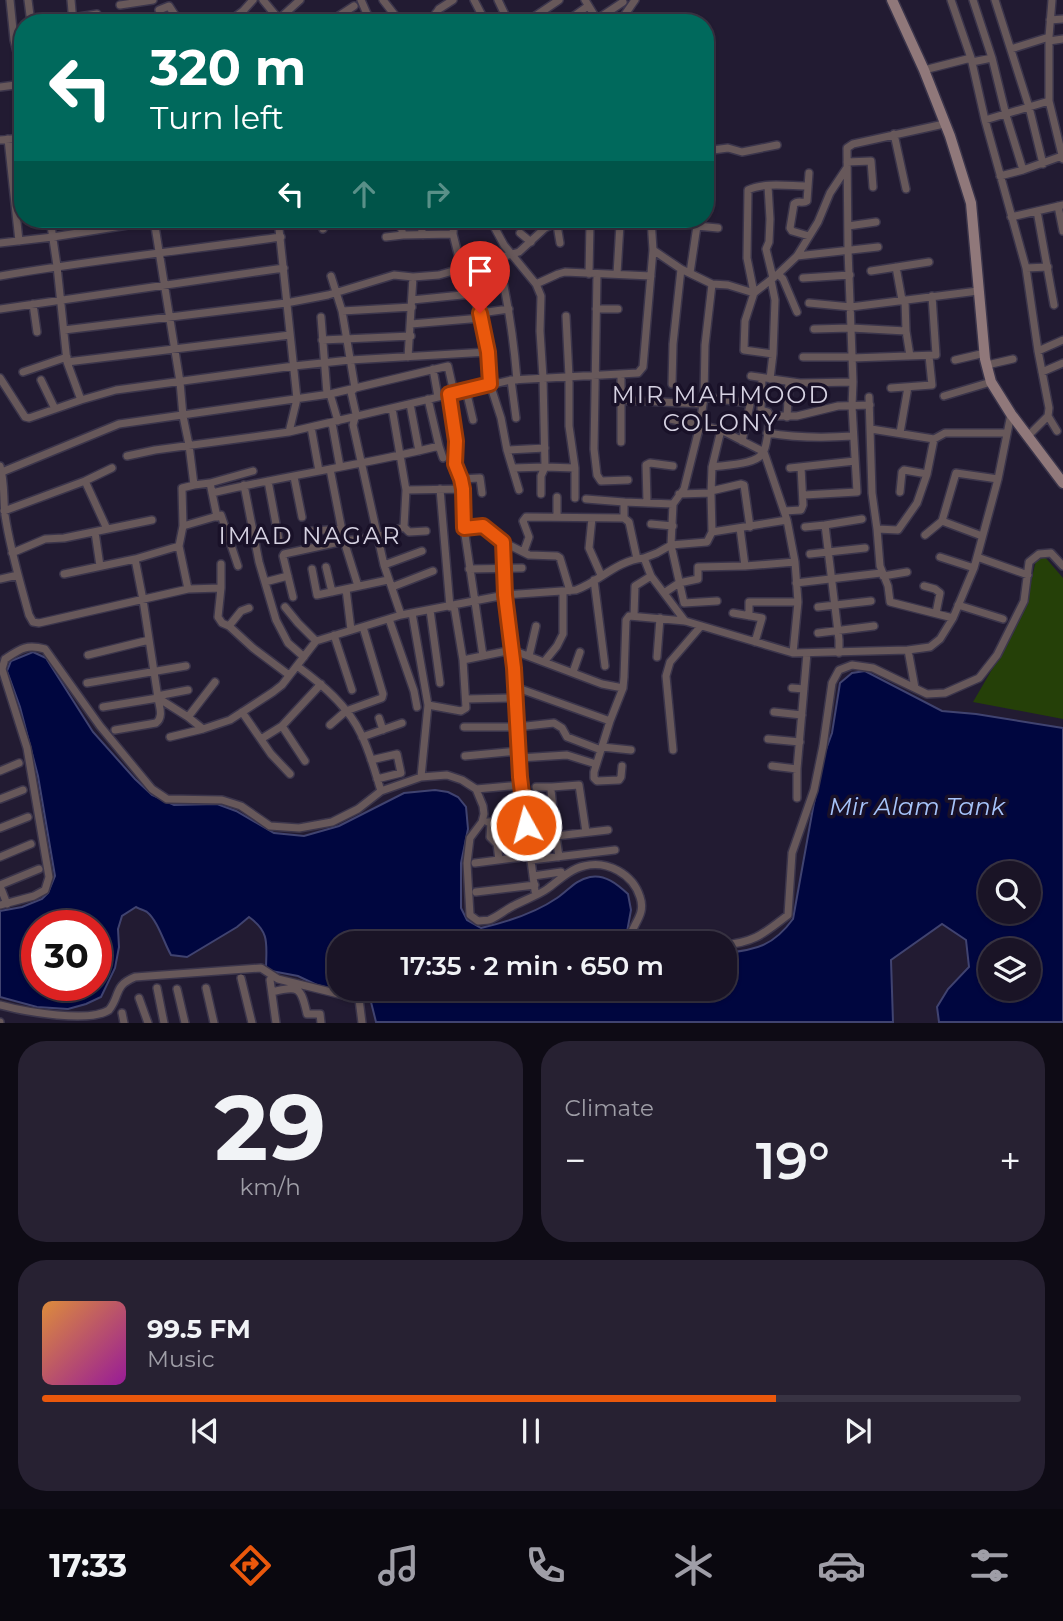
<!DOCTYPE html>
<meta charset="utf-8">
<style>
body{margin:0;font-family:Montserrat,sans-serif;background:#272132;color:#f1f3f6;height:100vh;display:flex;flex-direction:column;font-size:26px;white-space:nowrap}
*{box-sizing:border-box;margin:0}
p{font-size:23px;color:#9f9ea7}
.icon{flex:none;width:38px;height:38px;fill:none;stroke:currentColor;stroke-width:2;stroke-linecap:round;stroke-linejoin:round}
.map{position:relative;height:1023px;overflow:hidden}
.panel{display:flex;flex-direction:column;gap:18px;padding:18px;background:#0e0b15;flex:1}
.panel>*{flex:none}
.top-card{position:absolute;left:14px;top:14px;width:700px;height:214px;border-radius:28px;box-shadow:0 2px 5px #0004,0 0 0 2px #383343;background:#00695c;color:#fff;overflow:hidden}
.tools{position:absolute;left:978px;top:861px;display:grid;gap:14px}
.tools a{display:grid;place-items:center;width:63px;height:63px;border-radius:50%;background:#1a1426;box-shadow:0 2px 5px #0004,0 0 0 2px #383343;font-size:35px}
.speed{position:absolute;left:21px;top:910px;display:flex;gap:14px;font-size:35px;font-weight:700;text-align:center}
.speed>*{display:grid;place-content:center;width:91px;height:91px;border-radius:50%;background:#1a1426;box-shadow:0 2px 5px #0004,0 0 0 2px #383343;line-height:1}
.speed .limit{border:10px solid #d22;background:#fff;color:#111}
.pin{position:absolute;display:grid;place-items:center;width:60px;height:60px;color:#fff;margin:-72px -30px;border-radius:50% 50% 50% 0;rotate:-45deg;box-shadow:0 0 7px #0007}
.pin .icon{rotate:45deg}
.me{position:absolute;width:77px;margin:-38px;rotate:353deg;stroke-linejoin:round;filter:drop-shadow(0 0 5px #0008)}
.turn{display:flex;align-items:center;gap:24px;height:147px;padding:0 21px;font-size:32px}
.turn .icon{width:91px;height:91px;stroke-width:2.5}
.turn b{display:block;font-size:49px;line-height:60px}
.lanes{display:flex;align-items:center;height:66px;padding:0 21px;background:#0003;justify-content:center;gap:35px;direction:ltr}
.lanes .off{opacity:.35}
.big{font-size:52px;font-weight:600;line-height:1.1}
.panel .tile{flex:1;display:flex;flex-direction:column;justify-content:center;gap:10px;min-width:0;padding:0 24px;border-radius:28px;background:#272132}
.panel .dial{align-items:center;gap:0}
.dial b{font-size:91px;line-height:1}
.song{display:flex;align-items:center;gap:21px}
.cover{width:84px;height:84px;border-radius:10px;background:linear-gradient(135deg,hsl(30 70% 55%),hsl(300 70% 35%))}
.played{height:7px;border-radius:4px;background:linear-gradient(90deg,#ea580c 75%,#383343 75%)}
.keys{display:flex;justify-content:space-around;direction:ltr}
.heat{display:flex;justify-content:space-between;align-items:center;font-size:38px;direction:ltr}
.panel .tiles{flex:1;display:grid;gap:18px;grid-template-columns:1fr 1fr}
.tile:last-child{grid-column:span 2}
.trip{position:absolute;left:327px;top:931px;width:410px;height:70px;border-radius:28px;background:#1a1426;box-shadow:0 2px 5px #0004,0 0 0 2px #383343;font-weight:600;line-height:70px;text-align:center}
.tabs{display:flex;height:112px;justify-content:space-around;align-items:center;background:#0a080f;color:#9f9ea7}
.tabs .icon{width:49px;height:49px}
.tabs .current{color:#ea580c}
.tabs b{font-size:32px;color:#f1f3f6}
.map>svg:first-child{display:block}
.green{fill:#254008}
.water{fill:#00063f;stroke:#404370;stroke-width:2;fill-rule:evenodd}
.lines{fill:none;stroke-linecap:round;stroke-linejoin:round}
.street-casing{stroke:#3b354b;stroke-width:10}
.secondary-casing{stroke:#3b354b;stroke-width:13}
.street{stroke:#67585a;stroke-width:7}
.secondary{stroke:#90787a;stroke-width:10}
.route-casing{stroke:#983908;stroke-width:18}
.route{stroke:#ea580c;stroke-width:12}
.labels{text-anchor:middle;stroke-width:7;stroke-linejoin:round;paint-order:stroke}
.neighbourhood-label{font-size:24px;letter-spacing:2px;fill:#d6d2e2;stroke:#191128}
.water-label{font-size:24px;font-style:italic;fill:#a7c4fa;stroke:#191128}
</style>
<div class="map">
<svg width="1063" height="1023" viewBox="0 0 1063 1023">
<rect width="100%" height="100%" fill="#221b32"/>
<path class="green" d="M1045 557 1063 578V719L973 702 1009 640 1026 604 1036 560Z"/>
<path class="water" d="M33 652 46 658 93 732 135 779 152 795 174 805 217 804 236 811 274 833 304 836 339 826 404 793 435 790 448 792 458 797 466 807 468 829 461 863V908L467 920 481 928C507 922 535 913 557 898 569 890 575 880 590 877 605 874 617 884 628 894L631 910 625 943H340V989H724L725 953C757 950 774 945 793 919L813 808 825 752 832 733 840 683 852 673 865 671 942 711 976 714 1063 728V1022H939L937 1007 948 989 969 967 966 940 942 924 891 960 893 1022H376L370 998 317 985 298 976 266 970C266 945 271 933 249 917L237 927 187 957 171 955C164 943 158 921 147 912 146 911 137 908 136 907L122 916 118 929 119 947 115 968 101 997 86 1004 68 1009 37 1007 0 997V911L22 907 42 899 48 893 55 876 38 776 20 707 7 671 11 661ZM990 873H1029V912H990ZM37 926H96V985H37ZM990 950H1029V989H990Z"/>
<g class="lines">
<defs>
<path id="street" d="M10 0 14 40 23 76
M28 0 31 23
M71 0 73 23
M263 0 282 23
M361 0 371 23
M383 0 401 23
M474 0 486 23
M498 0 509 23
M585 0 596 18H599L623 2
M951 0 971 58 985 120 1026 268 1038 351 1049 408 1048 416 1027 437
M973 0 992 58 1006 115 1023 170
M995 0 1029 107 1043 164
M1052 0 1049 37V101L1063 159
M120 5 153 0
M159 10 169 6 180 23
M243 11 250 23
M436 13 442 23
M73 18 97 14
M279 19 300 0
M1050 20 1063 19
M227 23 243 11 253 0
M328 23 354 6
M430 23 439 9 453 0
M525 23 559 0
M564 23 588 6
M619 23 635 0
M1049 41 1063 39
M1011 49 1049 37
M972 62 992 58
M924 70 971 58
M0 87 23 84
M985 120 1049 101
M894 134 906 189
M8 139 19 241
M0 140 23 138
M705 151 728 148 742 152 777 145
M847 162 871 161 873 187
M809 173 807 201C803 204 798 200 794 204L790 228 792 231 809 236
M1000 176 1023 170 1062 156
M768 186 770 219 769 242 766 249 773 278
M1058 206 1063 231
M1037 211 1054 305
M1011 217 1063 205
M50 219 57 266 67 362 81 400
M93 219 95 230
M278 219 297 399 289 432
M320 219 323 229
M399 219 403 235 453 234
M419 219 423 235
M454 219 453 234 462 270 482 318 488 352 490 384 501 418 507 450 519 490
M490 219 504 245 536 284 541 296 540 331 543 378 545 467 513 468
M556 219 560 243
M154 220 180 382 183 416 189 445 194 485 182 488 183 526 179 546 135 559 143 600 158 698 188 717 203 729 230 720 273 692 282 685 316 641 401 615 505 595 576 590C601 581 615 561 644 558L651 576 685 621
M697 226 718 228
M848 226 876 222
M520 233 531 242
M386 237 403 235
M0 243 53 237 165 219
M653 250 681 269 712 284 728 285 754 293 778 274 797 256 818 222 830 193 846 169
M797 256 878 247
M896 267 902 300
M1026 268 1048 267
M871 271 929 262
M501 272C509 308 514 343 517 380
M690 273 698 219
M589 274 590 223
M597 274 594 449 597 475 601 481 628 480
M617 274 620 224
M778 274 783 279 797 312
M0 276C93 260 187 250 281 237
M331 276 342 311 355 388 351 392 356 414 353 425 384 565 401 615
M803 278 850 275
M771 280 775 300 773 354
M536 284 558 274 565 272 651 276
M412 300 472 294
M905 300 906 331 910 356
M809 303 851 307 978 291
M33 304 37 332
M0 309 284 268
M596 309H618
M342 311 412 307
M480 313 509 309
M566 316 569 377V426L575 468V498
M321 317 327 394
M411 324 482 318
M814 329 851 328 906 331
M64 330 286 303 328 295 394 275 413 277 439 275 519 252 545 228 556 223 620 224 650 222
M322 340 411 336
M1038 351 1063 340
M408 357 413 277
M803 357H852
M852 358 936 355 932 296
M955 360 985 353
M67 362 290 335
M987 365 1013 359
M433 369 438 397
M23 372 67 357
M1042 372 1063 363
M621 374V442
M751 376 800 383 853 382
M0 378 25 417 29 418 81 400 116 390 294 366 350 360 488 352
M762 378 761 410 768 412 770 417
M770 379 773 354 744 350 745 321 754 293 747 258 748 190C764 182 789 186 808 186
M41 380 55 409
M511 380 516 418
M672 384 673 344 681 269
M891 388 932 385 929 356
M466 390 473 420
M330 394 338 421
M449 394 456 441 455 464 461 479 463 489 464 528 483 656
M944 396 991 382
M704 397 748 403 750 405 742 441
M869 397 872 493 877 529 880 566 888 586 890 602 953 618
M621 400 703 404
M410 404 419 451
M1048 416 1057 431
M787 417 789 382
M670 419 721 430 764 452 787 520 795 562 798 602 793 653
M332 423 340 467
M311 427 319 471
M871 429 934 439 945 433H1006
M767 433C797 438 824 438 853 436
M900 433 908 387
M439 446 443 458
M507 450 545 448
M127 456 155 450 289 432 511 380 638 373 643 367 653 250 651 219
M0 466C5 482 3 498 5 515 10 549 20 582 29 615L33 622 39 623 188 589 221 588
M712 467 721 430
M790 468 855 461
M330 469 344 541 358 586
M2 472 119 424 330 394 448 366 454 393
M294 477 302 517
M461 479 480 478 482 493
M85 481 107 529
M268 481 279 540
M210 483 253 471
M194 485 210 483 217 517
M244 485 259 562 276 620 288 643 304 657
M440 489 450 607
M406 490 463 489
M711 491 741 484 744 485 750 527
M900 492 902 472 904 470 927 474
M212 493C287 475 364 465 439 446L428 399
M541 494V476L545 467 575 468
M679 494 711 493 712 467C725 465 759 465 764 451 768 441 768 427 770 417L773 416H797L838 406 870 405
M804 495 857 492 852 406 853 382 848 250 847 148 853 144 944 124
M586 499 624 502
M647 502 646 465 650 463 673 466
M673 504 684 489 700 425 704 397 705 345 712 284
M4 511 85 481 112 468
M784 511 801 510 803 505 801 467
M557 517V497
M592 518 589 548 601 575
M624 518V502L673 504 671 545 684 603 717 601
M942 521 982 536
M651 524 673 526
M183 526 221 515 238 566
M404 527 409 532 426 531
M805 527 825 525
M464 528 483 525 503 542 529 555 557 556 560 558 570 591
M740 528 745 566
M877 529 898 530 917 503 927 474 934 439
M312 531 342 529
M95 532 100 566
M712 532 787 520
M925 535 942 521 956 473 998 479
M503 542 505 595 515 687 520 777 535 891
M179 546 188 589
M524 551 529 537 523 521 526 517 624 518 629 522 637 559
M12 553 45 539 64 538 152 520
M810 554 865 548
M940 557 974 568
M977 557 1028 575
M644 558 657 553 671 545 707 542 712 532 711 493
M221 564V588L218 617 222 623 229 626 253 648 289 675
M384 565 422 551
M326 567 332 592
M312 569 317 595 388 580
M469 569 522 568
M64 574 135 559
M883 576 907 572
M0 579 18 575
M594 580 605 666
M265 582 288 576
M796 583 881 573
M924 586 935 589 940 593 936 613
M392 587 433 571
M346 589 351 630
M664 593 679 583 698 579V567L745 566 795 562
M293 597 283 556 284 554 344 541 377 537 404 527 406 490 392 408
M958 605 1003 619
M285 607 298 623 316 641
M818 607 871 601
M430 610 440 683
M412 613 428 705 421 777
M733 613 762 618 755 642
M634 616 635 586 651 576
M749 616V602H798
M389 619 414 691 417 707
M229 626 241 611 249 608
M818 633 874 626
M334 635 352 690
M908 650 915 688
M839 653V640L825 525 862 519
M88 655 149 640
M529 656 536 626
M657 657 660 618
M463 660 512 650 602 684 623 688
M544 662 557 646 563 634V591
M297 666C322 684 348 706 361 734 370 752 375 772 381 791
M573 672 580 652
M87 683 186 666
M515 687 610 721
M792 688 804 689
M157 696 188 690
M466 699 516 698
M428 705 461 711 466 708 463 660 454 606
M103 707 158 698C159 706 164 717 156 723L115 730
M242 712 271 754 290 774
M774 712 802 715
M188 717 215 682
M379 718 383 730
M330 725 346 711 382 698 383 694 363 627
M282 726 305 761
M464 727H517L554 723 562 728 567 737 601 750
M170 737 203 729
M362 737 402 723
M261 739 282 726 321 684
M768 739 800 742
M602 747 631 750
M673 750 666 676 670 662 701 626
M465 756 518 751
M519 758 567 755 596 764
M371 760 397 754 401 773 377 779
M622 766 621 777 619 780 597 781 594 778V772L610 721 623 688 624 677 626 620 629 616 685 621 793 653 908 650 930 647 940 639 953 618 974 568 998 479 1011 414
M772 766 797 769
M0 771 19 763
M536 787H552
M476 789 521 785
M797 798V769L807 653
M0 799 23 790
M488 822 525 820
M491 822 490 837 497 844 499 860
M0 828 28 817
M527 839 556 836 551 790 552 787 579 785 586 832
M0 857 31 844
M559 857 556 836 608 830
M531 860 615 850
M475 863 530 856
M533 876 561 872
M0 885 39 869
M0 886 7 904
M476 892 535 885
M0 905 34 896 45 890 49 877 27 748 2 669 5 659C20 649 26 644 45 649L100 726 152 789 167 799 222 800 241 806 270 826 299 828 332 822 358 809 381 791 421 777 447 775 462 780 476 789 483 806 484 814 482 822 470 838 467 863 470 915 478 921C482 920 486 921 489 920 497 917 505 910 513 906 524 900 537 896 547 889 558 881 570 869 584 866 607 860 633 874 640 897 647 917 629 926 629 943
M724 945C756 942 764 933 788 915L792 853 814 790 823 746 832 683 839 670 852 665 873 668 927 694 945 693 979 678 997 655 1024 601 1029 562 1039 554 1051 553 1063 566
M241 978 252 1023
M270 980 276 1023
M157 988 164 1023
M206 988 214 1023
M177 989 185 1023
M272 992C299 985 301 987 307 1014H320L321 1023
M139 998 148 1023
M0 1005C26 1012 90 1023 109 1010 121 995 113 986 135 977L261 968 278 979 359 999 362 1023
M122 1013 124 1023
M0 1022V1023"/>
<path id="secondary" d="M892 0 924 70 950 136 971 203 985 359 991 382 1011 414 1063 483"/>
</defs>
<use href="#street" class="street-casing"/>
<use href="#secondary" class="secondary-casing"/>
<use href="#street" class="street"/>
<use href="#secondary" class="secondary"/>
</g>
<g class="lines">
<defs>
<path id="route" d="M480 313 488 352 490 384 449 394 456 441 455 464 461 479 463 489 464 528 483 526 503 542 505 595 514 668 520 777 526 825"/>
</defs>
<use href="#route" class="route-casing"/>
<use href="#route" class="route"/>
</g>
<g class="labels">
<g class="neighbourhood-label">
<text x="721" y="403">MIR MAHMOOD<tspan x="721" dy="28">COLONY</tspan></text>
<text x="310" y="544">IMAD NAGAR</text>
</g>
<g class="water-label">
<text x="917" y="815">Mir Alam Tank</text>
</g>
</g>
</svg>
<div class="tools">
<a><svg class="icon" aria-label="search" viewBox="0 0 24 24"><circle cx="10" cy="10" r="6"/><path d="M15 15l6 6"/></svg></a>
<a><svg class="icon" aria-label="layers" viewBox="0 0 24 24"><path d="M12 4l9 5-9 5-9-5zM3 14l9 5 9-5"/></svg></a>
</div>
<div class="speed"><div class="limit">30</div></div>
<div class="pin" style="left:480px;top:313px;background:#d93025"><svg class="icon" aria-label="arrive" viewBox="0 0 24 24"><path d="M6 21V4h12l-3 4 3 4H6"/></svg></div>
<svg class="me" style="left:526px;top:825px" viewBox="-20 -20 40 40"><circle r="17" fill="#ea580c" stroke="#fff" stroke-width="3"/><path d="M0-11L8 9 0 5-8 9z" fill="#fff"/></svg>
<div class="trip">17:35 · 2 min · 650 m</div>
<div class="top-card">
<div class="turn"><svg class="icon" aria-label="left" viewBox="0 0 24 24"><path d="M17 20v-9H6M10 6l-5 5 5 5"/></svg><div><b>320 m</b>Turn left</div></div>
<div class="lanes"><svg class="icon" aria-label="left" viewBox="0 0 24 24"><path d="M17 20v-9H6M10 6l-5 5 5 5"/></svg><svg class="icon off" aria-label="ahead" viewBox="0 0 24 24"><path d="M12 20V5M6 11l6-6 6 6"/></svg><svg class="icon off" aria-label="right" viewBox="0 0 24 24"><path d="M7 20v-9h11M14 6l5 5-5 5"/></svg></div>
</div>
</div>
<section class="panel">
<div class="tiles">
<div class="tile dial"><b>29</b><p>km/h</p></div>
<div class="tile"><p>Climate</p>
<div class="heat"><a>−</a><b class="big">19°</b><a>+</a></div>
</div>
<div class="tile">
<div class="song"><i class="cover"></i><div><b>99.5 FM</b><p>Music</p></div></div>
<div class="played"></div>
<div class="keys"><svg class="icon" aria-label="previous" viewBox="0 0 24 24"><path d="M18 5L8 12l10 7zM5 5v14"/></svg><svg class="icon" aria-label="pause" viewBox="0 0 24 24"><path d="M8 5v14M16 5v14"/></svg><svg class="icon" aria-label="next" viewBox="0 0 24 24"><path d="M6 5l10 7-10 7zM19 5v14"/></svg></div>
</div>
</div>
</section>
<nav class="tabs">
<b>17:33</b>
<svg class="icon current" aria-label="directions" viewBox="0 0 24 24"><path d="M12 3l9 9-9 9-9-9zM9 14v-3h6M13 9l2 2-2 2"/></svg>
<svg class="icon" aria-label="music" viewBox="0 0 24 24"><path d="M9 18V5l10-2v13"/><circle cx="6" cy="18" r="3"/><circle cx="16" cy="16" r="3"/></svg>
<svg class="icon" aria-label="phone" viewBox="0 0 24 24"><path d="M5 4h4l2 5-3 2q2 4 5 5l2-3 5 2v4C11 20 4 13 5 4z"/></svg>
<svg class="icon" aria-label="climate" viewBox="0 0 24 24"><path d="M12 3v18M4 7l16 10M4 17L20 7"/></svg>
<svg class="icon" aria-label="car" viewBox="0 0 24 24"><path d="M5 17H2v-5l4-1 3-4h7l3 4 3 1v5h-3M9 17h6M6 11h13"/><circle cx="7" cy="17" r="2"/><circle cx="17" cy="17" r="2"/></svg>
<svg class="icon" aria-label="filters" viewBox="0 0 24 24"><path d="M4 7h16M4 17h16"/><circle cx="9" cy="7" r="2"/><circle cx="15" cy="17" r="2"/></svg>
</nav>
